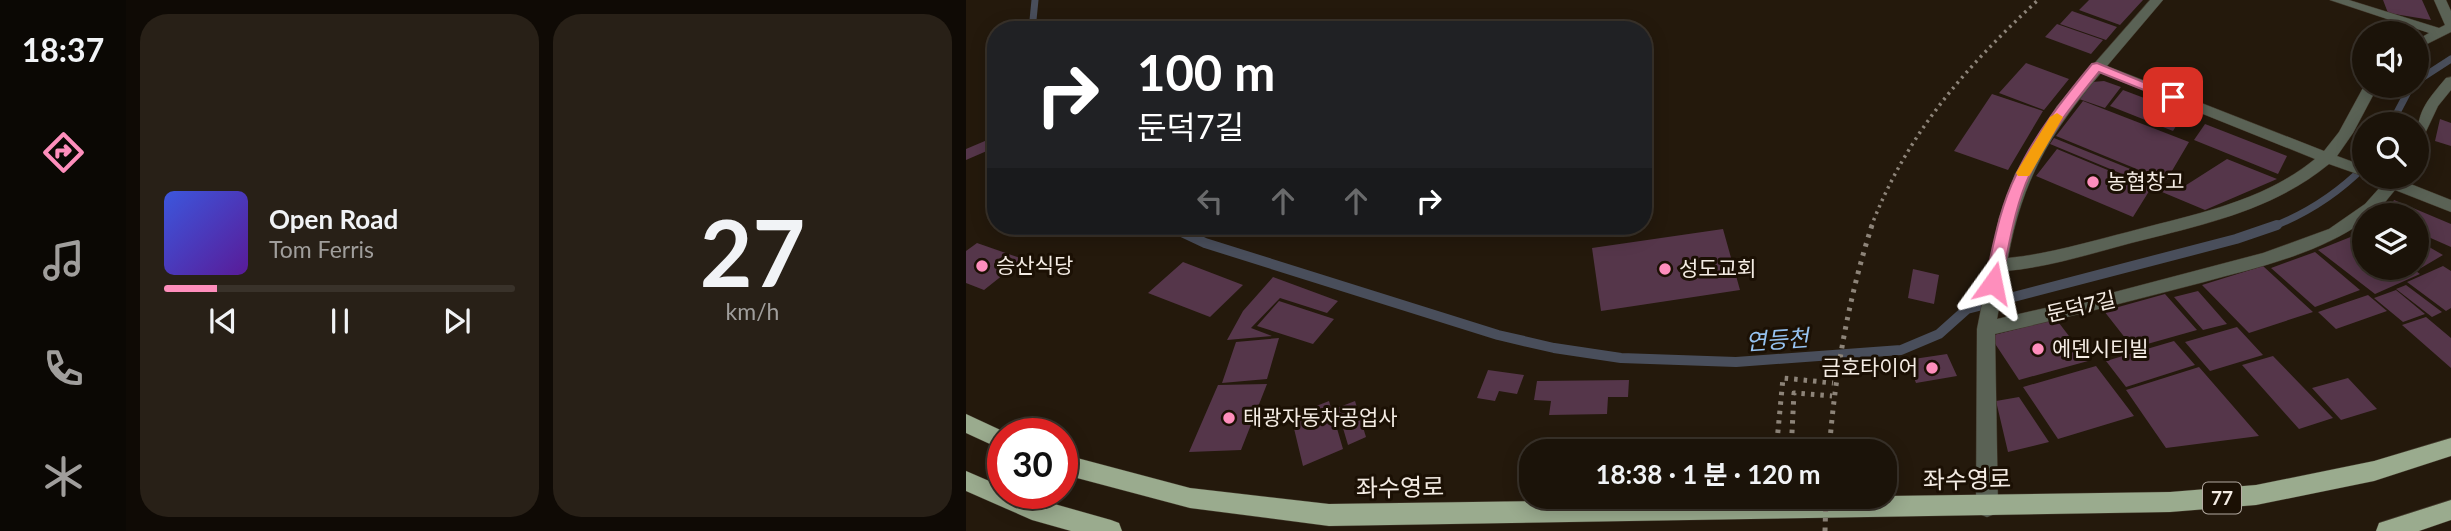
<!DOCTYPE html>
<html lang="ko">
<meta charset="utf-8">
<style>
body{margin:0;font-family:Lato,"Noto Sans KR",sans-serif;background:#282017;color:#f1f3f6;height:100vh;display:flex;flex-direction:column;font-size:26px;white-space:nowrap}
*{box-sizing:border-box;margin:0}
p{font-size:23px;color:#a09e9c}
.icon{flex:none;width:38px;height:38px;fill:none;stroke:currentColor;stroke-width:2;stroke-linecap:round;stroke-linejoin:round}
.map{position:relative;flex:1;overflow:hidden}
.side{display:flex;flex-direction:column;gap:14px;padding:14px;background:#0f0a05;width:840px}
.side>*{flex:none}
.top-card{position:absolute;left:21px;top:21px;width:665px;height:214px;border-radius:28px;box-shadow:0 4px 18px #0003,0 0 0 2px #39322a;background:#202124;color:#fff;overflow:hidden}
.tools{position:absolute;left:1386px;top:21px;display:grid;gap:14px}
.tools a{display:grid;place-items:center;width:77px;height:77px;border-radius:50%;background:#1b1309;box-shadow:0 4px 18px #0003,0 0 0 2px #39322a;font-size:35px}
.speed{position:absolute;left:21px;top:418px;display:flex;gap:14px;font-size:35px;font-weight:700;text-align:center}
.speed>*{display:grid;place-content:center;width:91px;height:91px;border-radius:50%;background:#1b1309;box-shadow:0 4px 18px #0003,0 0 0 2px #39322a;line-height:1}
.speed .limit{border:10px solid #d22;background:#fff;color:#111}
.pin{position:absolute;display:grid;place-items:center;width:60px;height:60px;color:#fff;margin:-30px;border-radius:14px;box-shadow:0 4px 10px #0006}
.me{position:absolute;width:77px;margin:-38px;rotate:12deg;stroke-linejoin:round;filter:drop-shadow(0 0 5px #0008)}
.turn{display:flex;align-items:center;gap:24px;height:147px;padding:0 35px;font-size:32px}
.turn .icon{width:91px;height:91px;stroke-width:2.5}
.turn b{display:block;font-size:49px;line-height:60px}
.lanes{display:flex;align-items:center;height:66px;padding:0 35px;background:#0003;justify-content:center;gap:35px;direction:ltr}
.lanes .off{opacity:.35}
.side .widget{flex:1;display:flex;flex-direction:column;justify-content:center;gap:10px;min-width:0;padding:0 24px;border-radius:28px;background:#282017}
.side .dial{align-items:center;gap:0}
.dial b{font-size:91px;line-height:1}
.song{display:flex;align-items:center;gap:21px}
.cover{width:84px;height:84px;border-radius:10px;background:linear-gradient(135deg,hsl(230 70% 55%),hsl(270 70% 35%))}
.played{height:7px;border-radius:4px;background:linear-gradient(90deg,#fe8ebc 15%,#39322a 15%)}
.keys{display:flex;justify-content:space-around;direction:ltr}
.side .tiles{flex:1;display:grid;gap:14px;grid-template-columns:repeat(2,1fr)}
.trip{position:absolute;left:553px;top:439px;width:378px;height:70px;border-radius:28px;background:#1b1309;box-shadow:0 4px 18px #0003,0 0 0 2px #39322a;font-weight:700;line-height:70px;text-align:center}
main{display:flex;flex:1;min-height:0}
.tab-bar{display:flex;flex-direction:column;width:126px;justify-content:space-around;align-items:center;background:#0b0804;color:#a09e9c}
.tab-bar .icon{width:49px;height:49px}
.tab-bar .on{color:#fe8ebc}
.tab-bar b{font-size:32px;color:#f1f3f6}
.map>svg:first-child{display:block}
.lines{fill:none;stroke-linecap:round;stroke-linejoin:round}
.stream-far1{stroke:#494e5b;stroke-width:7}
.stream{stroke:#494e5b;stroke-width:10}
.building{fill:#55364a}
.minor-casing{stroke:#41372a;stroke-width:1}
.primary-casing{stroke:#41372a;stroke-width:1}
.path-far1{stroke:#8d8479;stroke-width:3.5;stroke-dasharray:2.5 4.5;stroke-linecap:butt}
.path{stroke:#8d8479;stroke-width:5;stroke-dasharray:3.5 6;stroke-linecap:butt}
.minor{fill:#5a6255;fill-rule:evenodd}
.primary{fill:#9aab8e;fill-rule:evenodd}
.path-bridge{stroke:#8d8479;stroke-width:5;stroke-dasharray:3.5 6;stroke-linecap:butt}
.route{fill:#fe8ebc;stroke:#a55c7a;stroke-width:2}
.slow{fill:#f59e0b}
.poi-dot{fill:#fe8ebc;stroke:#1b1004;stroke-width:2.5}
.labels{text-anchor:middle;stroke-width:6;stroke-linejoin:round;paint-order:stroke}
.shield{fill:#1b1004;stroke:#b3aaa1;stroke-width:2}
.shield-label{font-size:19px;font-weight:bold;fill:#f4ece4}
.poi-label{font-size:21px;fill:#f4ece4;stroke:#1b1004;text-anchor:start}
.street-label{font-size:21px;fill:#f4ece4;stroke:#1b1004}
.water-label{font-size:23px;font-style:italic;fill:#96c3f2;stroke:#1b1004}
.near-street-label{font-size:24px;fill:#f4ece4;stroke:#1b1004}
</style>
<main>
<nav class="tab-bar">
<b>18:37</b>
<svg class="icon on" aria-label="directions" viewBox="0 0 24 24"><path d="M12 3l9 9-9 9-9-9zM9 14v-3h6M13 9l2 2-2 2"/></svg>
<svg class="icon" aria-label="music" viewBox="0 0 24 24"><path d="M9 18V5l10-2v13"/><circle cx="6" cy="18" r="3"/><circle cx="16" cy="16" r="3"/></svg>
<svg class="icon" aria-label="phone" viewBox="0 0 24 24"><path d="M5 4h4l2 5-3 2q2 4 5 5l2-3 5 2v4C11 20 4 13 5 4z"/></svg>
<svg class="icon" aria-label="climate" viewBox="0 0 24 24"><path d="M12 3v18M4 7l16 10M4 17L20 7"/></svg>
</nav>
<section class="side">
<div class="tiles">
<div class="widget">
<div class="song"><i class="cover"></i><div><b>Open Road</b><p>Tom Ferris</p></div></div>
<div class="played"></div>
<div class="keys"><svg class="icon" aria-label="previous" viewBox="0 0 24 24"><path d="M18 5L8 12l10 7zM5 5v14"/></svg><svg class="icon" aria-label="pause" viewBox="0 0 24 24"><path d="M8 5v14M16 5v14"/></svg><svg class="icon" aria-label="next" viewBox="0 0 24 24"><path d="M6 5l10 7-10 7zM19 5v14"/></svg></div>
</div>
<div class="widget dial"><b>27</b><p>km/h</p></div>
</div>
</section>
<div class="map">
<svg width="1485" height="531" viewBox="0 0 1485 531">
<rect width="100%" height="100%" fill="#24190c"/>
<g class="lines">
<path class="stream-far1" d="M66 30 69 0
M1451 81 1485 59
M1425 124 1445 86
M1306 227C1342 213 1371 194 1398 167"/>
<path class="stream" d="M203 226 239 243 532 335 588 348 655 358 770 362 935 350 973 334 1001 309 1270 239 1311 225"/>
</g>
<path class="building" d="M1123 0H1177L1154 25 1113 10Z
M1417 0H1456L1465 20 1422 13Z
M1106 11 1151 27 1140 40 1094 24Z
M1091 24 1137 40 1125 54 1079 37Z
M1060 63 1103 79 1078 110 1033 93Z
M1138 81 1155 87 1139 108 1113 99 1126 82Z
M1157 90 1218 113 1207 131 1144 106Z
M1026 94 1077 111 1042 170 988 151Z
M1117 101 1223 142 1200 181 1090 136Z
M30 102V129L25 131 21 104Z
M1474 119 1485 123V146L1469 141Z
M1239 124 1321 156 1312 174 1228 140Z
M26 138 30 147 0 160V149Z
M1088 138 1194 181 1190 188 1084 144Z
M1091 149 1185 188 1167 217 1070 176Z
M1261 159 1311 179 1239 210 1196 192 1201 184 1214 189Z
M1428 200 1485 224V247L1451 232V215H1420Z
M757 229 774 290 635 311 626 248Z
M1397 232 1398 268H1446L1454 274 1409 294 1352 250Z
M1451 240 1477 255 1455 268 1451 265Z
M11 243 57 259 18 290 0 283V251Z
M1349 252 1394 290 1349 307 1305 268Z
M217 262 277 285 244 317 182 293Z
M1297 266 1347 312 1283 333 1236 285Z
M1477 266 1485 271V308L1480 311 1441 282Z
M947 269 973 275 968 304 942 298Z
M307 277 372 301 361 313 314 298 285 328 306 336 261 340 277 311Z
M1440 285 1476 312 1466 317 1430 289Z
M1430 290 1459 314 1437 322 1408 298Z
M1232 291 1261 324 1237 330 1208 297Z
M1199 294 1231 330 1167 348 1138 311Z
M1402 295 1421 311 1370 329 1352 312Z
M313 301 368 319 347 344 291 326Z
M1460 317 1485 338V368L1436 325Z
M1090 319 1122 361 1053 380 1024 336Z
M1271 327 1297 355 1244 371 1219 342Z
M313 338 301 379 256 383 270 342Z
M1208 341 1229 365 1160 387 1140 361Z
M981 354 991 376 950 383 941 360Z
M1307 356 1367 418 1333 429 1276 365Z
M1130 366 1168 416 1092 439 1057 387Z
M1233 367 1293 436 1200 448 1160 390Z
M522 370 558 375 551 394 533 391 529 401 511 398Z
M1382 378 1411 409 1375 420 1346 388Z
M663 380 662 397H642L641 414 583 415 585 401 568 400 571 381Z
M301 384 275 450 223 452 252 385Z
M1053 397 1083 442 1042 452 1030 401Z
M363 401 377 449 337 466 325 416Z
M389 401 400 437 382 445 371 408Z"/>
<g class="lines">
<defs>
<path id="minor" d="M1184 0H1197L1141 66 1358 151 1373 132 1398 86H1412L1387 133 1371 156 1398 166 1400 177 1363 164C1306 211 1235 225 1165 243 1124 254 1083 267 1040 271L1031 319 1145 293 1297 253 1363 229 1399 204 1416 185 1404 181 1402 177H1440L1437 181 1485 200V212L1429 190 1411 212 1398 215V221C1352 254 1293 267 1238 282 1169 300 1099 318 1029 334L1032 507 1029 514 1021 517 1013 514 1010 507 1011 329 1033 218 1049 174 1091 106ZM1135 73 1349 159C1295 203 1228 214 1162 232 1122 242 1083 254 1042 258 1056 180 1084 133 1135 73Z
M1364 0H1383L1473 28 1479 25 1468 0H1480L1485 11V32L1451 49V40L1463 33Z
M1485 77V90L1472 106 1456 140 1451 142C1451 111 1460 102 1480 78Z"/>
<path id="primary" d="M0 414 43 434H37V450L0 433Z
M1485 438V456L1408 481 1290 505 1204 512 363 526 224 508 96 474V454L224 488 363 504 1204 492 1290 485 1408 461Z
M0 471 37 487V494H53L145 520 153 523 156 531H105L66 520 0 491Z
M1485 500V520L1453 531H1410L1413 523Z"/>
</defs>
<use href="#minor" class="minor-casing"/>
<use href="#primary" class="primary-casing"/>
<path class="path-far1" d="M905 227C941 133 999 68 1072 0"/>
<path class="path" d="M810 452 817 378 867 383
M825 452 828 393 866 396
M863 452C869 374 882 300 906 225"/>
<use href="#minor" class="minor"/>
<use href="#primary" class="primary"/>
<path class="path-bridge" d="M859 531 860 497"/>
</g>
<path class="route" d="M1131 63 1214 97 1212 100H1203L1133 72C1107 104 1081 137 1064 174 1048 208 1043 247 1035 283L1027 289 1021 288 1019 283C1027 247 1033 209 1050 175 1069 134 1098 98 1126 64Z"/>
<path class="slow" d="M1091 113 1097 117 1065 173 1063 176H1052L1050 173 1084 117Z"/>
<g class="poi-dot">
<circle cx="1127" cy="182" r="7"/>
<circle cx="16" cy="266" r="7"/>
<circle cx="699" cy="269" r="7"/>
<circle cx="1072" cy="349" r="7"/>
<circle cx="966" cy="368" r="7"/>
<circle cx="263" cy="418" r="7"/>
</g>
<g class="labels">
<rect class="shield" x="1237" y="482.5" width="38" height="31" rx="5"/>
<g class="shield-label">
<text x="1256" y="505">77</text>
</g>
<g class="poi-label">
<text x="1141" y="189">농협창고</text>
<text x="30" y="273">승산식당</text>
<text x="713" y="276">성도교회</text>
<text x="1086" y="356">에덴시티빌</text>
<text x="952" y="375" text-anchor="end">금호타이어</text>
<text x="277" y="425">태광자동차공업사</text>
</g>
<g class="street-label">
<text transform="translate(1115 307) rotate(-13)" y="7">둔덕7길</text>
</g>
<g class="water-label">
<text transform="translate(811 340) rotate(-4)" y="8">연등천</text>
</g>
<g class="near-street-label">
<text transform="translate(1001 480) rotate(-1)" y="8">좌수영로</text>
<text transform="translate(434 488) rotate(-1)" y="8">좌수영로</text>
</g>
</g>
</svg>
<div class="tools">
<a><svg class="icon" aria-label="sound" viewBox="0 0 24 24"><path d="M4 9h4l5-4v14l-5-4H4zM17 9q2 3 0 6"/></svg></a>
<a><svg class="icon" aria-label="search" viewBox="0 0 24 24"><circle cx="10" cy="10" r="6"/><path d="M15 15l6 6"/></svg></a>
<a><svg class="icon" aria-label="layers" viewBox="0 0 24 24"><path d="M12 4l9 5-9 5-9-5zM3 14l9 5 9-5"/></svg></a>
</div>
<div class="speed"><div class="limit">30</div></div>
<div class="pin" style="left:1207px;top:97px;background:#d93025"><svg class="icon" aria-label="arrive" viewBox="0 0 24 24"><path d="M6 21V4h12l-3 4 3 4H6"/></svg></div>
<svg class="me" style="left:1027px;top:283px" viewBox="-20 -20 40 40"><path d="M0-17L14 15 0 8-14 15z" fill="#fe8ebc" stroke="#fff" stroke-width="4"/></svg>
<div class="trip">18:38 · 1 분 · 120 m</div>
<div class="top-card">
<div class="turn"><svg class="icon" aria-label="right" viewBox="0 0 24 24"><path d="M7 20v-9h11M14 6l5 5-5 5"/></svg><div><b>100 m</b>둔덕7길</div></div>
<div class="lanes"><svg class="icon off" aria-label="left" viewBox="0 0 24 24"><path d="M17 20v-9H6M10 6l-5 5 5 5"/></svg><svg class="icon off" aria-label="ahead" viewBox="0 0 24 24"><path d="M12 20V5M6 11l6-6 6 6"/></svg><svg class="icon off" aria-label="ahead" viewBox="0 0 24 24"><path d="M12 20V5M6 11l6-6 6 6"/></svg><svg class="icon" aria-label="right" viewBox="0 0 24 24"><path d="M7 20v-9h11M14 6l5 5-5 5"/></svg></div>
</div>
</div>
</main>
